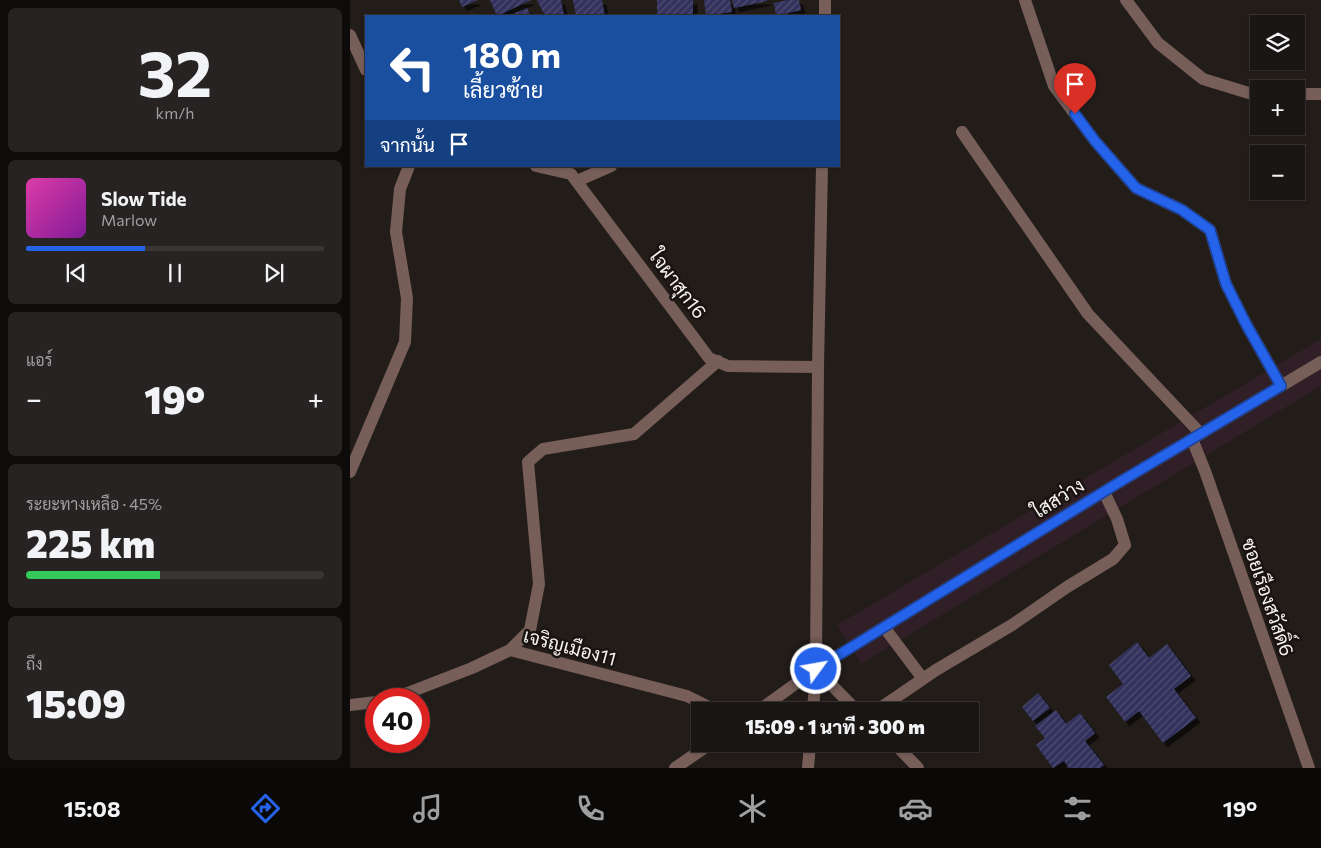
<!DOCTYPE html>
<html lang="th">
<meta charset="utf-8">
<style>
body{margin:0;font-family:Commissioner,Sarabun,sans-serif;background:#272322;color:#f1f3f6;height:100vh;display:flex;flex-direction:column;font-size:19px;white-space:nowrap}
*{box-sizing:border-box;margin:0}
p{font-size:16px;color:#9f9fa0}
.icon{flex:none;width:28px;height:28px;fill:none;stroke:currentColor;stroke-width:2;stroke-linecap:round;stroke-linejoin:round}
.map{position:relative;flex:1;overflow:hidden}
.drawer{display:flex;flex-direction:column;gap:8px;padding:8px;background:#0e0c0b;width:350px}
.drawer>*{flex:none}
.guide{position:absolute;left:15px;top:15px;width:475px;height:152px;border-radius:0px;box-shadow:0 1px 4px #0004,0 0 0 1px #383534;background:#1a4fa0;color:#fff;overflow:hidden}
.tools{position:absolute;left:900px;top:15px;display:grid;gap:10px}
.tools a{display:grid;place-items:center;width:55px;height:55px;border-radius:0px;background:#1a1614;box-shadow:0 1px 4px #0004,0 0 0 1px #383534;font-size:25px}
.speed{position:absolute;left:15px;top:688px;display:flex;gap:10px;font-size:25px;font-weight:700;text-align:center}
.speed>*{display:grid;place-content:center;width:65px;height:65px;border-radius:50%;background:#1a1614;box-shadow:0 1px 4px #0004,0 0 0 1px #383534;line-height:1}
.speed .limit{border:8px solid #d22;background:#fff;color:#111}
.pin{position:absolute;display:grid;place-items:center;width:42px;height:42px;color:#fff;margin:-51px -21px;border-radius:50% 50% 50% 0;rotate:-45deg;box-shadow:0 0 5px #0007}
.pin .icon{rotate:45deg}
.me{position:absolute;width:55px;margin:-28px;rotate:58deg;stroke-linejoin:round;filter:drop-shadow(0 0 4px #0008)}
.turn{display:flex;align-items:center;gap:18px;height:105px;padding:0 15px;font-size:22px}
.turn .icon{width:65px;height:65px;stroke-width:2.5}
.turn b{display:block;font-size:35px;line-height:42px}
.then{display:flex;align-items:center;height:48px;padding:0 15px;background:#0003;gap:10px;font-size:19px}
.big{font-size:38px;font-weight:800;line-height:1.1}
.drawer .widget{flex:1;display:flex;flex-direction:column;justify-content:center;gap:8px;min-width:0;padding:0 18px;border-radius:8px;background:#272322}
.drawer .dial{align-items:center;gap:0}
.dial b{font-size:65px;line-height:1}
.song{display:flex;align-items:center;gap:15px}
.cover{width:60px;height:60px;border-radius:8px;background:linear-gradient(135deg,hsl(320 70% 55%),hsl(290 70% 35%))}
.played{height:5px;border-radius:2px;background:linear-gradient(90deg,#2563eb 40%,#383534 40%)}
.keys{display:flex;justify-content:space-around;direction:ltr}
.heat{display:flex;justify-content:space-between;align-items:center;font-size:28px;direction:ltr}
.charge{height:8px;border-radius:4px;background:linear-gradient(90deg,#34c759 45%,#383534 0)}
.trip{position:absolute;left:341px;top:702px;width:288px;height:50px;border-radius:0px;background:#1a1614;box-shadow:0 1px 4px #0004,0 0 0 1px #383534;font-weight:800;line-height:50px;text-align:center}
.tab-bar{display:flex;height:80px;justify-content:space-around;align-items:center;background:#0a0908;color:#9f9fa0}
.tab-bar .icon{width:35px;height:35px}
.tab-bar .current{color:#2563eb}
.tab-bar b{font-size:22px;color:#f1f3f6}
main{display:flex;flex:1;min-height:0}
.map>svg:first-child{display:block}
.commercial{fill:#311f27}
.building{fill:url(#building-hatch);filter:url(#shadow)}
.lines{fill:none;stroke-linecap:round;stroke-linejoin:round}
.minor{stroke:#775e59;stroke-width:12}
.route-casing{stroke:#184099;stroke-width:12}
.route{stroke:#2563eb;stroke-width:9}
.labels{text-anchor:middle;stroke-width:5;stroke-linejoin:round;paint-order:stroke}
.street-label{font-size:19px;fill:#f7f3f1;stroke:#191411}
</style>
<main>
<section class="drawer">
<div class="widget dial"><b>32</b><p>km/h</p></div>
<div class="widget">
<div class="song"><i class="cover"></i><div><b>Slow Tide</b><p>Marlow</p></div></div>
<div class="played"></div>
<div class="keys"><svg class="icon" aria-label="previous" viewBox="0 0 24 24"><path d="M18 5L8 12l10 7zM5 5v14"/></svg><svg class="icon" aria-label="pause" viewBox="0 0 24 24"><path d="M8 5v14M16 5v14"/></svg><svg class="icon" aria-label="next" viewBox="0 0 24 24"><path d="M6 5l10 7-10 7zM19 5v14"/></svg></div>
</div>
<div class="widget"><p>แอร์</p>
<div class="heat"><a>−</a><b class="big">19°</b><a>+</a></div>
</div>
<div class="widget"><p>ระยะทางเหลือ · 45%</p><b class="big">225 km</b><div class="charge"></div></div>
<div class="widget"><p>ถึง</p><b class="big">15:09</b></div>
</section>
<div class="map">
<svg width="971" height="768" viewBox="0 0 971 768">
<defs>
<pattern id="building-hatch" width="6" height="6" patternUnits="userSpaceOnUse" patternTransform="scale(1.25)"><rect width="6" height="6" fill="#31315c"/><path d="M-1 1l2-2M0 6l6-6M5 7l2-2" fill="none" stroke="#504f74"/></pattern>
<filter id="shadow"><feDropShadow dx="4.5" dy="4.5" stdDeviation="0" flood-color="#0009"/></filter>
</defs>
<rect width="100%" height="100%" fill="#231d1a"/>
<path class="commercial" d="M971 339V386L511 664 487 625Z"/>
<path class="building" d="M109 0H128L112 7Z
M140 0H181L147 16Z
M187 0H211L214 16H195Z
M223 0H252L255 16H226Z
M307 0H343V16H307Z
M354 0H380L382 12 356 16Z
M382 0H417V1L384 8Z
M438 0H449L451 10 426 16 424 3Z
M177 8 181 16H158Z
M787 642 799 658 817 644 841 676 824 689 846 718 813 743 789 711 775 722 756 697 773 684 759 665Z
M688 693 700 708 683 721 672 707Z
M706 710 716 724 730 713 745 733 735 741 754 765 750 768H719L714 761 703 768 686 745 695 738 685 726Z"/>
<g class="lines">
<path class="minor" d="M675 0 704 86 745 141 786 188 832 210 860 230 876 284 896 324 931 386
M776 0 808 43 853 79 902 94H909
M475 16V0
M0 35 16 70
M946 94H971
M612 132 738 314 851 434
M186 166 221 174 359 358 378 366 468 367
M227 181 261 166
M842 439 855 471 959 768
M0 472 55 342 57 298 46 232 50 189 59 166
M534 627 573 679
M160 650 180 630 189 584 178 462 193 449 284 434 368 361
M466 669 507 711
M38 699 55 694 122 668 160 650 337 696 367 711
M0 705 26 702
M408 711 466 669 534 627 768 483 971 362
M463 711 466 669 468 367 472 166
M526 711 586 670 662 625 717 587 763 559 775 545 767 519 754 492
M545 744 568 768
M325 768 360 744
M458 768 460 744"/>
</g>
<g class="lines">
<defs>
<path id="route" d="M466 669 768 483 931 386 896 324 876 284 860 230 832 210 786 188 745 141 725 114"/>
</defs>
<use href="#route" class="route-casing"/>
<use href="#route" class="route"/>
</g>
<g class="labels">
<g class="street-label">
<text transform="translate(328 284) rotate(53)" y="7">ใจผาสุก16</text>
<text transform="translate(708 498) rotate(-32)" y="7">ใสสว่าง</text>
<text transform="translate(918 597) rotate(71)" y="7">ซอยเรืองสวัสดิ์6</text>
<text transform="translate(220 647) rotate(15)" y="7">เจริญเมือง11</text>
</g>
</g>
</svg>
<div class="tools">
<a><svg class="icon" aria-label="layers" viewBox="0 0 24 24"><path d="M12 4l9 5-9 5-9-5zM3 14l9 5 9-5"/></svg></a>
<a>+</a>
<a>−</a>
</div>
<div class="speed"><div class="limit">40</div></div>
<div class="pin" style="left:725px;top:114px;background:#d93025"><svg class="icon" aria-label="arrive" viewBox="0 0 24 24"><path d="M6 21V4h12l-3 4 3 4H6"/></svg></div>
<svg class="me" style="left:466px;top:669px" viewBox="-20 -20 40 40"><circle r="17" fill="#2563eb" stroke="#fff" stroke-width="3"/><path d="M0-11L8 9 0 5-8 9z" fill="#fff"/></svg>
<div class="trip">15:09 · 1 นาที · 300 m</div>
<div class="guide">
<div class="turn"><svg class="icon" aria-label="left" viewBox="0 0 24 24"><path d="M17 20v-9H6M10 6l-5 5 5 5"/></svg><div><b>180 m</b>เลี้ยวซ้าย</div></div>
<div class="then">จากนั้น<svg class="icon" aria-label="arrive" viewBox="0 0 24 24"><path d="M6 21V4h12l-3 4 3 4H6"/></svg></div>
</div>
</div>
</main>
<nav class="tab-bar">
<b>15:08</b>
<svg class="icon current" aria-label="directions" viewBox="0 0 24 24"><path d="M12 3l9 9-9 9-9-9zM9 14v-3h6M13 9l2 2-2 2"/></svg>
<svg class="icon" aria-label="music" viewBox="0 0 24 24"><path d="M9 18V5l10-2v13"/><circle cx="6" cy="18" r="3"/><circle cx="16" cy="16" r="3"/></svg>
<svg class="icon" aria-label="phone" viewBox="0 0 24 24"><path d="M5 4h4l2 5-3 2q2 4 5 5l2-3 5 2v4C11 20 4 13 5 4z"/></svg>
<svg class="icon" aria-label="climate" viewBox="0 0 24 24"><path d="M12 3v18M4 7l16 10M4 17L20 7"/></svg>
<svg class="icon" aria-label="car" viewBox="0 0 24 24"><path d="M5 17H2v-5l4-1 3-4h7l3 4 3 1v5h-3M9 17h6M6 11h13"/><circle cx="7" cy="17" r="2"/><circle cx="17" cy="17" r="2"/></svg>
<svg class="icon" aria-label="filters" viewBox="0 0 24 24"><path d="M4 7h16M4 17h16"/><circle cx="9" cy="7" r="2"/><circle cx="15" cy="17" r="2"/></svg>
<b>19°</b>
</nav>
